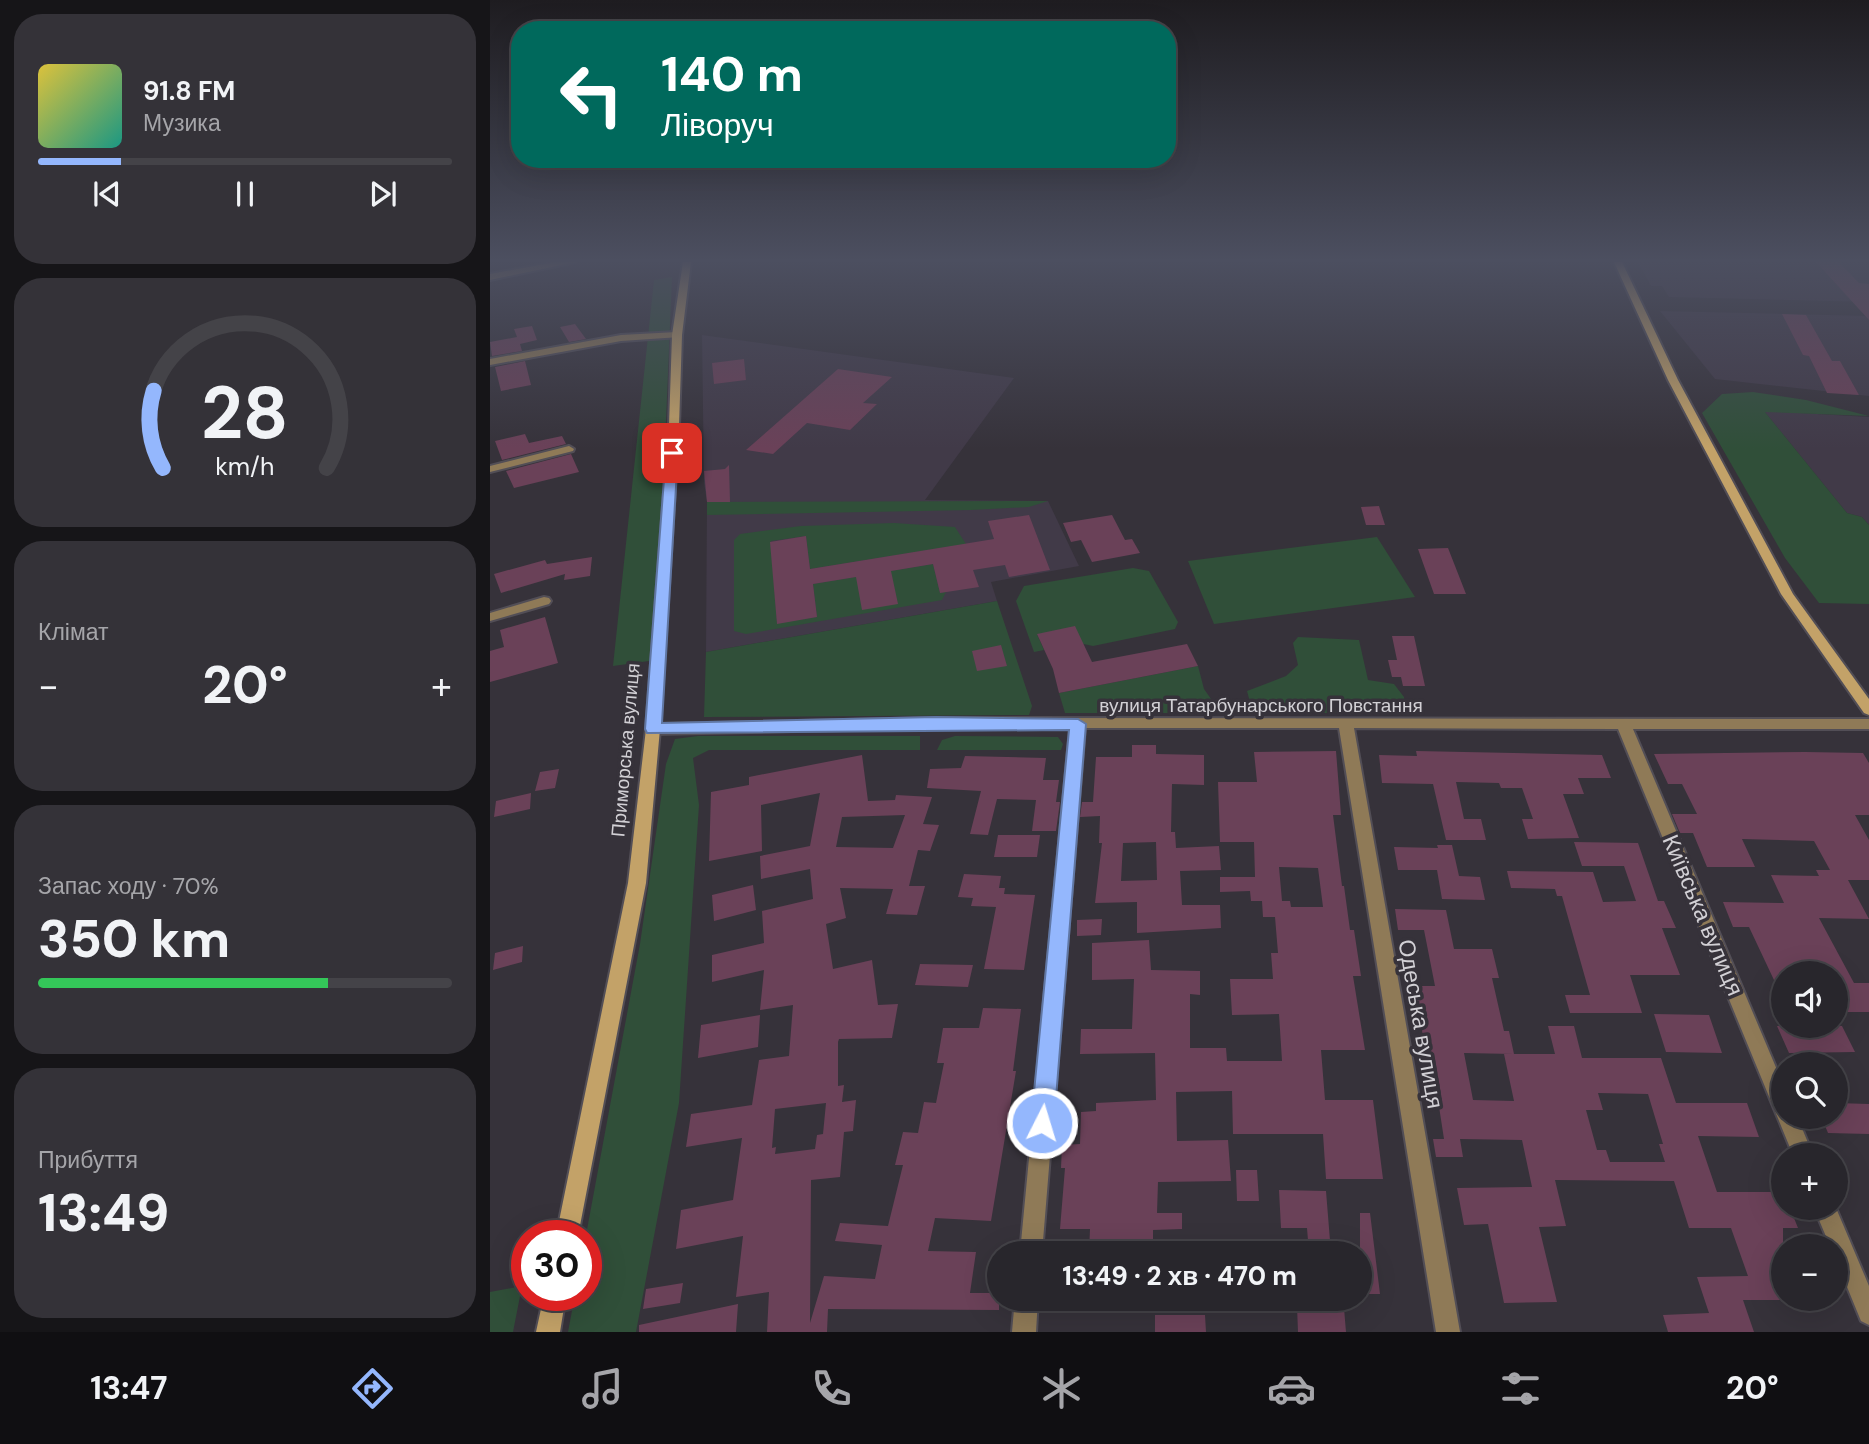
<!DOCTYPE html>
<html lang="uk">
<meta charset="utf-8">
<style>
body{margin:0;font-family:"DM Sans",sans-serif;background:#343238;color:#f1f3f6;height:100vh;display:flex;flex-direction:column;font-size:26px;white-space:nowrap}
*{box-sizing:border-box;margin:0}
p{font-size:23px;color:#a5a5a9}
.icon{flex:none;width:38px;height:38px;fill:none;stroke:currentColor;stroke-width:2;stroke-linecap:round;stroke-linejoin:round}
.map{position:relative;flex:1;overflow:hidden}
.details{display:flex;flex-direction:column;gap:14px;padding:14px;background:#161518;width:490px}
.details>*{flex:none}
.top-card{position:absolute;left:21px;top:21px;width:665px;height:147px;border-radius:28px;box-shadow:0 7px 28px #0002,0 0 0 2px #444348;background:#00695c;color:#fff;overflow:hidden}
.buttons{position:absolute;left:1281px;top:961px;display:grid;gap:14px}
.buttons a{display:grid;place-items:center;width:77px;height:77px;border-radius:50%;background:#28262c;box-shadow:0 7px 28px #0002,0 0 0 2px #444348;font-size:35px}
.speed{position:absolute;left:21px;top:1220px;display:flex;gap:14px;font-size:35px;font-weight:700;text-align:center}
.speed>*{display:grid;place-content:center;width:91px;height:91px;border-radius:50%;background:#28262c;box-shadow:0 7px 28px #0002,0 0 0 2px #444348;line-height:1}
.speed .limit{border:10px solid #d22;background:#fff;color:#111}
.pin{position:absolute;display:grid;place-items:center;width:60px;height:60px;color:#fff;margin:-30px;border-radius:14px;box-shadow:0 4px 10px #0006}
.me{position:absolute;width:77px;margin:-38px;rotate:5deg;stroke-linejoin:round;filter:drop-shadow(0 0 5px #0008)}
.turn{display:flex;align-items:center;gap:24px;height:147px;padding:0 35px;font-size:32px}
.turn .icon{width:91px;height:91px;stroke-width:2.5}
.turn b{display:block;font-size:49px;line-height:60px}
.big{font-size:52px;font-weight:800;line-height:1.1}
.details .tile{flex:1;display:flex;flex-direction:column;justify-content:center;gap:10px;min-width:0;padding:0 24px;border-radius:28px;background:#343238}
.details .dial{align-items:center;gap:0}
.dial svg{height:182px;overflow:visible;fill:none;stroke:#444348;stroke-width:7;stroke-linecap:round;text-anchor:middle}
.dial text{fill:#f1f3f6;stroke:none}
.song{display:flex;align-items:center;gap:21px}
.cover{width:84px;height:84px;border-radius:10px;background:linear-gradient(135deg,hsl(50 70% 55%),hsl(170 70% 35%))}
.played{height:7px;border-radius:4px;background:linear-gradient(90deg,#94b7fd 20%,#444348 20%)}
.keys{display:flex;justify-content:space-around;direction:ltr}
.heat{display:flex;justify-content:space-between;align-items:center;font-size:38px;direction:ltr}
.charge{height:10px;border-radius:5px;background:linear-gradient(90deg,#34c759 70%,#444348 0)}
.trip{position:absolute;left:497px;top:1241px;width:385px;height:70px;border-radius:35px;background:#28262c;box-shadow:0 7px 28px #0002,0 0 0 2px #444348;font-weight:800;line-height:70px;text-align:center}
.dock{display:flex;height:112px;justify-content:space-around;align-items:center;background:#100f12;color:#a5a5a9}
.dock .icon{width:49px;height:49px}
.dock .active{color:#94b7fd}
.dock b{font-size:32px;color:#f1f3f6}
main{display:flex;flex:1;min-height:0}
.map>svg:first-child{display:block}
.built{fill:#413a48}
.green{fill:#304f39}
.building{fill:#6a4158;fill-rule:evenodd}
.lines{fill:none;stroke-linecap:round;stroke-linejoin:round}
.street-casing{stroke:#524e56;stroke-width:4}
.secondary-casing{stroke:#524e56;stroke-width:4}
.street{fill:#8f7a57;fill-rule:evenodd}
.secondary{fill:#c3a268;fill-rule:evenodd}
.route{fill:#94b7fd;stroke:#6077a4;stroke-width:2}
.labels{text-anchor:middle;stroke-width:7;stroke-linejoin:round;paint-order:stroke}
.street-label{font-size:19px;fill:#d2d0d5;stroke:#36323a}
.near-street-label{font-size:23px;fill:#d2d0d5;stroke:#36323a}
</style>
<main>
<section class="details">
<div class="tile">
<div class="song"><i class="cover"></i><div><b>91.8 FM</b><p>Музика</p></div></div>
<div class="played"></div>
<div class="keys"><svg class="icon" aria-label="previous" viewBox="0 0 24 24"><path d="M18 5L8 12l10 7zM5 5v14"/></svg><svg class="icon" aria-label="pause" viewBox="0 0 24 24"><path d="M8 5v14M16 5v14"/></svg><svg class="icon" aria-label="next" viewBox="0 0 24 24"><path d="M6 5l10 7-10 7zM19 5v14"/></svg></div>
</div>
<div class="tile dial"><svg viewBox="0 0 100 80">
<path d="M14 69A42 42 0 1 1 86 69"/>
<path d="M14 69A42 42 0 0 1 10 35" stroke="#94b7fd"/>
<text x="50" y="56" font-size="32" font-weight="700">28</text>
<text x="50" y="72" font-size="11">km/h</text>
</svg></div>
<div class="tile"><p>Клімат</p>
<div class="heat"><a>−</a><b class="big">20°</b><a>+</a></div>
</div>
<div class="tile"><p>Запас ходу · 70%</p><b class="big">350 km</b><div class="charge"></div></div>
<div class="tile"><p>Прибуття</p><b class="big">13:49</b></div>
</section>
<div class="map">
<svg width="1379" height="1332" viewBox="0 0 1379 1332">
<rect width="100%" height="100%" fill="#36323a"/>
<path class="built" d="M1148 262H1379V302L1179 297 1172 286H1161Z
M1170 311 1379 316V396L1225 379Z
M212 335 524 378 435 500 558 501 589 566 501 582 507 601 216 652 217 502 214 482Z
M1274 411 1379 417V525L1372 517 1357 513Z"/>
<path class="green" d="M182 277 166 660 123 666 164 280Z
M1263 392 1316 400 1379 416 1275 412 1357 513 1372 517 1379 525V604L1329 603 1295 558 1212 413 1232 394Z
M558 501 539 507 481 510 217 515V502Z
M404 523 465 527 476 544 320 569 316 536 281 541 287 623 327 617 323 584 443 564 450 593 456 592 452 600 256 634 244 631V540L250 534 311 526Z
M887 537 925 597 724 624 698 561Z
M643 568 659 571 688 622 685 629 603 646 547 634 554 650 544 652 526 601 534 586Z
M507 601 542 706 539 715 214 717 216 652Z
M808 637 869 640 878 680 904 684 914 697 916 713H763L757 691 796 676 808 665 803 643Z
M708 666 714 689 731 713H575L569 693Z
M208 736H430V750H219L203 758 209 805 189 1103 146 1332H78L85 1295H96V1235L150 944 176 764 185 739Z
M465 736 568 737 573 744 571 750H447L452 740Z
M32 1286 23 1332H0V1292Z"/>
<path class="building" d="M1326 262H1349L1369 283 1379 284V320Z
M1292 314 1316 315 1342 361H1350L1369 395 1337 393 1319 356 1313 355Z
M85 324 96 339 79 342 70 327Z
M42 326 47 340 30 344 32 351 2 356 0 342 27 337 24 329Z
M254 359 256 380 224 384 222 363Z
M35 361 41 385 11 391 5 367Z
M348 369 402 377 373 403 387 404 360 430 317 423 283 454 256 450Z
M35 434 39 443 72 436 76 444 12 460 5 441Z
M81 454 89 472 24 488 16 471Z
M239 465 240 502H217L214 471 235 469Z
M889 506 895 525H876L871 507Z
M539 515 560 570 519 577 515 565 483 570 489 587 450 593 443 564 401 571 408 604 372 610 366 577 323 584 327 617 287 624 280 542 316 536 320 569 504 539 498 521Z
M622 515 635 540 642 539 650 553 602 562 591 540 581 542 573 523Z
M958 548 976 594H944L928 549Z
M102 557 100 576 74 580 75 574 11 593 4 574 55 560 57 564Z
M55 617 68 663 0 682V651L14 647 10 630Z
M585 626 602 662 697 644 708 666 569 693 563 669 547 634Z
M902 636H924L935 686H913L911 677H902L898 660H907Z
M511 645 517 666 487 671 482 651Z
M642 745H666V754L714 755V785L682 784 681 832H685L686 848 729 846 731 870 690 871 692 905H730L731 928 647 933V902L605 903 612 843H609L610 816 590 817 592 802H603L606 757H642ZM666 842 667 880 631 881 633 843Z
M846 751 851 815H843L852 886H854L860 930H864L871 976H863L875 1050H831L835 1100H883L893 1179H836L833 1134H743L742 1091 686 1092 687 1141 738 1140 741 1181 668 1182 667 1213H692V1229L663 1230V1253H599L600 1229H570L575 1168H571L572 1145 590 1144 591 1112 606 1111V1103L666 1100 665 1053 590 1054 591 1029H642L644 979 602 980V943L659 940 661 970 710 971V995L700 994V1048H736L737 1061H792L789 1014 742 1015 740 979H783L781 953H788L785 917H773L772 901H761L760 891 730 892V877H765L764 842H730L728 782H767L764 752ZM789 867 828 868 833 907H801L800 901H792Z
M926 751 1112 755 1121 778H1088L1094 794H1073L1089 838 1038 839 1032 819H1043L1032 788H1011L1009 783 966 782 974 819H991L996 840H956L943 784 892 783 889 755 927 756Z
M1315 752 1373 753 1379 763V815H1365L1379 840V880H1358L1379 919 1329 918 1364 983H1379V1012H1351L1346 1002V973H1293V999L1259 927H1243L1233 902 1294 903 1281 875 1329 876 1326 870H1340L1324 841 1252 839 1265 867H1217L1203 833H1190L1182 814H1207L1192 784H1178L1164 754Z
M372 755 378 801 405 800 406 795 442 797 433 824 449 825 440 851 428 850 419 886H435L427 915 396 914 403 889 350 888 356 918 336 924 343 969 382 960 388 1005 408 1004 402 1038 349 1039 348 1042V1086L354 1085 352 1102 366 1100 363 1131 354 1132 350 1177 321 1180 320 1323 334 1276 385 1279 392 1245 345 1241 350 1223 398 1226 413 1165H405L413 1132 428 1133 434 1102 446 1103 454 1063H447L453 1028H489L493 1008 531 1009 523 1071H526L501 1221 445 1218 438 1251 486 1252 480 1293H509V1310L338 1309 337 1332H277L279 1292 246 1297 253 1236 186 1249 191 1210 243 1200 252 1138 196 1147 201 1114 262 1105 269 1060 299 1056 303 1005 270 1010 274 970 222 982V955L274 943 272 911 323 899 320 869 271 879 270 856 320 846 330 793 271 805 272 851 219 861 221 792 259 785V777ZM415 815 403 848 346 847 352 817ZM336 1103 333 1134 327 1135 325 1149 285 1154 286 1147 282 1148 285 1109Z
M475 756 556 758 553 780H569L566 802H570L566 831H542L546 800 507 799 498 835 480 834 491 791 437 788 440 769 471 768Z
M69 769 65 788 45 791 50 772Z
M41 793 40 809 4 817 6 801Z
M508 835H550L547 857H504Z
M1084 842 1148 843 1168 901H1174L1186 928H1172L1190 975H1140L1152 1013H1080L1075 995H1100L1072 896H1067L1065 889 1021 888 1017 871 1103 872 1113 902 1146 901 1134 866H1092Z
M947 845H962L969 876 990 877 995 900 952 899 947 870H908L904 847 948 848Z
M474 874 511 876 509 888H515L514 894 545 895 534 970 494 969 506 907 481 906 483 898 468 897Z
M263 885 266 910 224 921 222 895Z
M905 909 956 910 964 949H1002L1009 978H1002L1014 1031H1019L1024 1054H1065L1058 1026H1084L1092 1058H1171L1186 1103H1257L1269 1137 1208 1136 1227 1192H1293V1208H1300L1308 1228H1293V1300H1253L1264 1332H1178L1173 1315 1219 1313 1207 1277 1258 1276 1241 1228H1199L1184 1181 1065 1180 1076 1226 1049 1227 1067 1302 1014 1303 998 1224 974 1225 967 1188 1042 1187 1032 1140 970 1139 973 1157H946L943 1139H954L948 1100H952L944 1053H936L924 986H945L934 930H908ZM974 1053 1024 1054H1014L1024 1101 983 1100ZM1108 1093 1158 1094 1173 1144H1169L1175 1162H1120L1116 1150H1107L1096 1110H1113Z
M612 919 611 935 587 936V920Z
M33 946 32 962 3 970 5 953Z
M430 964 483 965 478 987 425 985Z
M1164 1014 1219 1015 1232 1053 1176 1052Z
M270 1015 268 1047 208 1058 211 1025Z
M1287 1026H1352L1365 1052 1299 1053Z
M1346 1103 1379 1104V1134L1338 1133 1331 1116H1346Z
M746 1170H767L769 1201H747Z
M789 1190 836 1191 841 1253H819L817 1228H791Z
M870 1213H880L890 1294H870Z
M193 1283 190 1303 153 1309 156 1289Z
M248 1304 246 1332H149V1325Z
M807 1306 854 1308 856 1332H808Z
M665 1315H715L716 1332H665Z"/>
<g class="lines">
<defs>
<path id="street" d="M66 262H86L0 280V274Z
M187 332 190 333V337L131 341 0 365V359L131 335Z
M79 446 84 449 83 451 0 472V466Z
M54 597 59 598 61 601 59 604 0 621V613Z
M447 718 1379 719V729H1143L1293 1084V1116H1307L1323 1155H1303L1128 729 864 728 970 1332H946L849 728H595L552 1253H530L580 728H447L163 734 156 729 163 724Z
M1324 1208H1346L1379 1286V1325L1371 1321 1346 1260V1246H1340Z
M525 1298H548L546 1332H522Z"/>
<path id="secondary" d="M193 262H201L192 335 189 426 170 729 156 883 88 1236H66L138 883 156 729 179 426 182 335Z
M1124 262H1132L1188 380 1303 594 1379 699V715L1374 713 1291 594 1178 380Z
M54 1295H76L70 1332H46Z"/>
</defs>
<use href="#street" class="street-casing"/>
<use href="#secondary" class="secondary-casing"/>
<use href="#street" class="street"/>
<use href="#secondary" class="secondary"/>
</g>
<linearGradient id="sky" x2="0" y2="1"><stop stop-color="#1e1c20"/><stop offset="0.58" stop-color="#4c4f60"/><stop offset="1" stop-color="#4c4f60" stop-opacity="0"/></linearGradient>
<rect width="1379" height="449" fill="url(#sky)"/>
<path class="route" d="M182 449 188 453 172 723 446 717 588 719 596 724 564 1123 561 1131 552 1134 544 1131 541 1123 579 730 157 733 155 729 176 453Z"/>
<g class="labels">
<g class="street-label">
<text x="771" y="712">вулиця Татарбунарського Повстання</text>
<text transform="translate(135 750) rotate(-85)" y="7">Приморська вулиця</text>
</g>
<g class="near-street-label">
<text transform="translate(1213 915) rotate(67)" y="8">Київська вулиця</text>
<text transform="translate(931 1024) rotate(80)" y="8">Одеська вулиця</text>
</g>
</g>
</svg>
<div class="buttons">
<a><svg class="icon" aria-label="sound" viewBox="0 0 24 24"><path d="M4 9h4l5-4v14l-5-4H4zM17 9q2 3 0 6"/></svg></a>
<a><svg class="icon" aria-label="search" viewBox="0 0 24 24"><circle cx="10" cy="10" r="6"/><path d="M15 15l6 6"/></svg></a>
<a>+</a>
<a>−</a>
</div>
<div class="speed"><div class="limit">30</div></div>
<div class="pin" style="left:182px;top:453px;background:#d93025"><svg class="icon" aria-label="arrive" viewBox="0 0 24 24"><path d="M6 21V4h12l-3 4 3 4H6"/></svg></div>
<svg class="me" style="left:552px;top:1123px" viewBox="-20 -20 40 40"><circle r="17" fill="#94b7fd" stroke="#fff" stroke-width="3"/><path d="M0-11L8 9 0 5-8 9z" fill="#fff"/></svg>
<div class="trip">13:49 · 2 хв · 470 m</div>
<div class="top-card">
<div class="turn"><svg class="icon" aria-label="left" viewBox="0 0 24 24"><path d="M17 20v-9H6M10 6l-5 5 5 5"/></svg><div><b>140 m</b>Ліворуч</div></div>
</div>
</div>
</main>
<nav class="dock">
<b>13:47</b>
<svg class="icon active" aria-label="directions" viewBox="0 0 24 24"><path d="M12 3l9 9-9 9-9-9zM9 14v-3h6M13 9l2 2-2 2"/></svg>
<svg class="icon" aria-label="music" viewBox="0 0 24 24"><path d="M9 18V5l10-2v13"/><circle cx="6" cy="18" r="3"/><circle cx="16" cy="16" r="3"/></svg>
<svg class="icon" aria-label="phone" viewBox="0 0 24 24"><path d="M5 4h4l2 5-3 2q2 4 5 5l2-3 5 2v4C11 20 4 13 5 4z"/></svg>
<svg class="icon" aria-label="climate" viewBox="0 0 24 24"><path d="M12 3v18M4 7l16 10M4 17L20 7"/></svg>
<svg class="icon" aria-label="car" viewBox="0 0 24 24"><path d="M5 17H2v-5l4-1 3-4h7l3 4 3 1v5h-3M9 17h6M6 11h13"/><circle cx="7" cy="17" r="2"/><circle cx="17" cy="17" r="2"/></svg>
<svg class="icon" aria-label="filters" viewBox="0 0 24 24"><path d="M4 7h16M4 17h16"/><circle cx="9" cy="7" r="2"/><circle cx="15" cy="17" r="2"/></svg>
<b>20°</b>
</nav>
